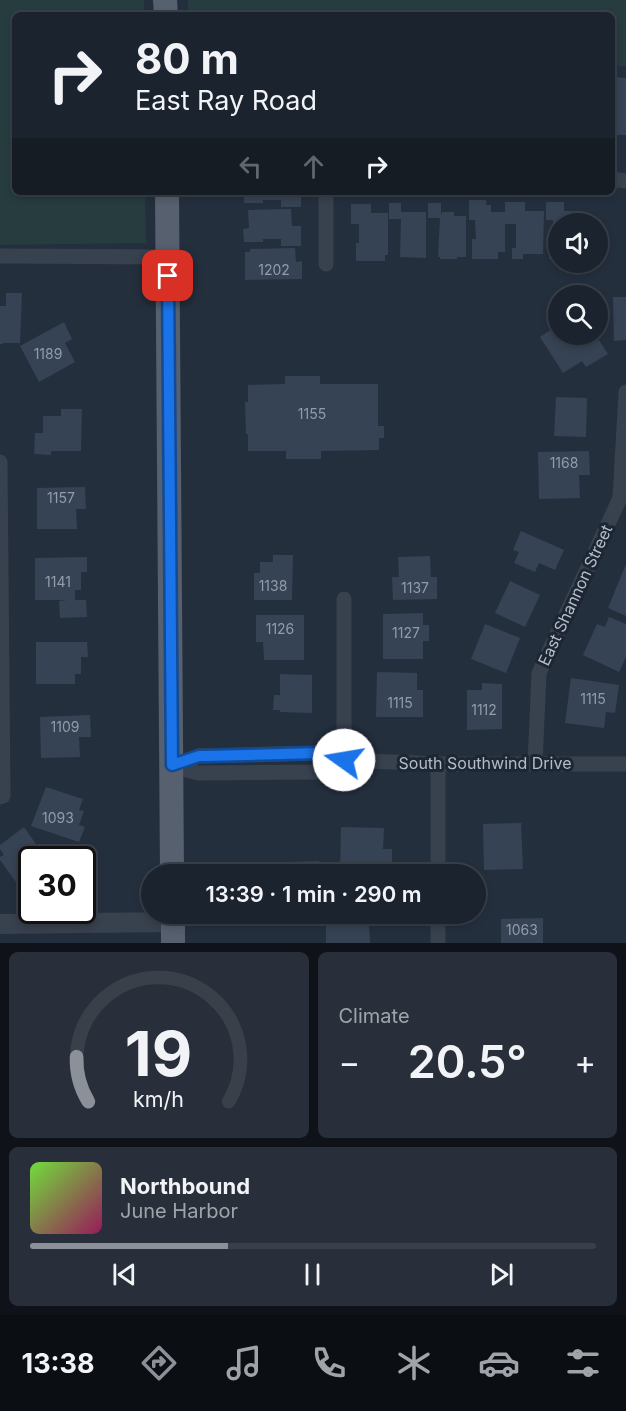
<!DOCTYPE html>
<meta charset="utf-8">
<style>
body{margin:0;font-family:Inter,sans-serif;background:#282f3a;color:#f1f3f6;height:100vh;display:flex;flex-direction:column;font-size:22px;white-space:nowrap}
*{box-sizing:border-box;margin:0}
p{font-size:20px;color:#a0a4aa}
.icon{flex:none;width:33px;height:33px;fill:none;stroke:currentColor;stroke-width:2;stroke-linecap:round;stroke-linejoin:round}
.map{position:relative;height:943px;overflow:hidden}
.drawer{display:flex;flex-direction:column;gap:9px;padding:9px;background:#0f1319;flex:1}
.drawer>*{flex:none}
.hud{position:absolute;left:12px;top:12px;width:603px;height:183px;border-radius:9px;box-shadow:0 3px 9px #0003,0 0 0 2px #39404a;background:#1b232e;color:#f1f3f6;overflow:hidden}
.fabs{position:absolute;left:548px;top:213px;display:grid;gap:12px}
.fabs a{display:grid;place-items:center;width:60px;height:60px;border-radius:50%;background:#1b232e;box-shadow:0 3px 9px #0003,0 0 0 2px #39404a;font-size:30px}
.speed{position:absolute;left:18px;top:846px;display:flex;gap:12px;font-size:30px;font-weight:700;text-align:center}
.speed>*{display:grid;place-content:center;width:78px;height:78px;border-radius:50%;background:#1b232e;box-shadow:0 3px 9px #0003,0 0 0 2px #39404a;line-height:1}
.speed .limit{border:3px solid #111;border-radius:9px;background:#fff;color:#111}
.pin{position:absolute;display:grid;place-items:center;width:51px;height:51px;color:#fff;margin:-26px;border-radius:12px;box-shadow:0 3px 9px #0006}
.me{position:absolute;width:66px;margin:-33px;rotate:283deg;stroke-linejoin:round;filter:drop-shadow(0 0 4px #0008)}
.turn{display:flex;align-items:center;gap:21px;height:126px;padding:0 24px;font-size:27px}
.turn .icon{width:78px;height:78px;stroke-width:2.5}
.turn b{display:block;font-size:42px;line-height:51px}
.lanes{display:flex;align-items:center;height:57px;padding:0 24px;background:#0003;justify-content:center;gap:30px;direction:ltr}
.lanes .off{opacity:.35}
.big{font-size:45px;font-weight:600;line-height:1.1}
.drawer .card{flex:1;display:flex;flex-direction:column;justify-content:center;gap:9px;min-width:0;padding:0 21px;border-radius:9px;background:#282f3a}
.drawer .dial{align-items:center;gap:0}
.dial svg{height:156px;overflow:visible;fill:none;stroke:#39404a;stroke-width:7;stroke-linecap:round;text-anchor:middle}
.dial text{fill:#f1f3f6;stroke:none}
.song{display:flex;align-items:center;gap:18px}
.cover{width:72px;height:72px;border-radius:9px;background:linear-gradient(135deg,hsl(100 70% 55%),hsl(330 70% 35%))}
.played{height:6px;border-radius:3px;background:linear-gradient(90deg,#8c9099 35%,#39404a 35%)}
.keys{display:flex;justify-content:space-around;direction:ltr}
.heat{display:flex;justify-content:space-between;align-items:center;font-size:33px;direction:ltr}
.drawer .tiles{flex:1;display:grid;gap:9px;grid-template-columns:1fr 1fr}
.card:last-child{grid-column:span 2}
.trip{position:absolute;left:141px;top:864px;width:345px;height:60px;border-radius:30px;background:#1b232e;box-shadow:0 3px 9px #0003,0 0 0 2px #39404a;font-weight:600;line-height:60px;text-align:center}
.dock{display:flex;height:96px;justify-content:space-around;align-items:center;background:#0b0e12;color:#a0a4aa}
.dock .icon{width:42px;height:42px}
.dock .selected{color:#8c9099}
.dock b{font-size:27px;color:#f1f3f6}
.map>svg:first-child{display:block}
.green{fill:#263c3f}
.building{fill:#364354}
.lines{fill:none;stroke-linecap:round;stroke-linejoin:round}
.minor{stroke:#38414e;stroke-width:15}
.tertiary{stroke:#38414e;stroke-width:20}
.primary{stroke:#56606e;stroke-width:24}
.route-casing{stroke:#114b97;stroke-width:15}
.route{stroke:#1a73e8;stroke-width:10}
.labels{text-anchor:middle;stroke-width:6;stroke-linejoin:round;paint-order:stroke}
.number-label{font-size:14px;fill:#929caa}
.street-label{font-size:16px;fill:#b4bcc9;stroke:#1d2633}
</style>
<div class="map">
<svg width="626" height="943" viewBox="0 0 626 943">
<rect width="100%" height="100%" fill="#242f3e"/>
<path class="green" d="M0 0H144V15H15V192H145L146 243 0 245Z
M188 0H626V66H612V15H188Z"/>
<path class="building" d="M615 77 626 78V135H616V129L612 126V83H615Z
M244 192H301V207H281V200H263V203H244Z
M469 200H486V205H491V212H505V202H525V211H544L543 254H523V259H512V248H516V224H505V252H498V259H472V239H476L475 220H469Z
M546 202H564V211H582V224H558V259H549V240H553V220H546Z
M389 203H401V212H426V258L400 257 401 219H389Z
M428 203H441V214H442V212H454V216H466V257H457V259H440V257H438L440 218H428Z
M351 204H371V213H388V255H385V261H356V243H359V224H351Z
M291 209 292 226H301V246H281V239H263V242H244L243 229 249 228 248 210Z
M295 248 296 262 302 261V279L245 280V252H250V249Z
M6 293H22L20 343H3V344H0V306H6Z
M613 297H626V340L614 341Z
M64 322 72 339 65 343 75 362 39 382 20 346Z
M558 325V334H595L608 354 586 367 582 361 563 373 540 337Z
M285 376H320V384H378V426H384V438H379V450L321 451V459H286V451H248V434H246L245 402H248V385L285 384Z
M556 397 587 398 586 437 554 436Z
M61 409H82L81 451H51V455L34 454 35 433H43V416H61Z
M589 451 590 475H579L580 498 539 499 538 452Z
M85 487 86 509H76L77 529H37V488Z
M521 531 564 550 555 570 539 563 535 572 514 563 519 552 513 550Z
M273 555H293L292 600H254V573H260V562H273Z
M430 556 431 577H437V599L393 600 392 577H399L398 557Z
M87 557V572H81V590H75V600H86L87 617 60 618 59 601 67 600H35V558Z
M626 564V616L608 608Z
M510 581 540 595 525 627 495 613Z
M423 613V625H429V641H423V659H383V614Z
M256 615H304V660H264L263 642H256Z
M609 617 626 624V657L619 672 583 655 597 624 605 627Z
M485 624 520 638 506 673 471 659Z
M36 642H87L88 657H81V674H75V684H36Z
M377 672 417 673V690H423V717H376Z
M280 674 312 675V713L280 712V710H273L274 695H280Z
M571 678 619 685 615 713 606 712 604 728 565 723Z
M482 683 502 684V729L467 730V690H482Z
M90 715 91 737H79L80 757 41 758 40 717Z
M46 787 83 799 79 810 84 811 79 825 85 827 79 842 31 826Z
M521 823 523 869 484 870 483 824Z
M24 827 47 860H32V871L16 882 0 860V857L4 855 0 849V845Z
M341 827 384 828 383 849H392V874H340Z
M319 861V874H289V862Z
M543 918V943H501V919Z
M326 926H369L370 943H326Z"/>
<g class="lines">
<path class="minor" d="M612 179 626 181
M326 192V264
M0 256 168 257
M0 462 3 796 0 797
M344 599V760L438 764H626
M319 753 344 760 322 772 198 773 172 766 199 756Z
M438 764V874
M535 764 539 673 620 498 626 392
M438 914V943"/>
<path class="tertiary" d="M0 924 173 922"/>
<path class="primary" d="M165 0 166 15
M167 192 172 874
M173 914V943"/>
</g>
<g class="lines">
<defs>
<path id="route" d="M168 276 172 765 199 756H205L320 753 344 760"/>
</defs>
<use href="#route" class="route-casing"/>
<use href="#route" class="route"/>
</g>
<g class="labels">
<g class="number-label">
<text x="274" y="275">1202</text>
<text x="48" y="359">1189</text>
<text x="312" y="419">1155</text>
<text x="564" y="468">1168</text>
<text x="61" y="503">1157</text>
<text x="58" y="587">1141</text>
<text x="273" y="591">1138</text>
<text x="415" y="593">1137</text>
<text x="280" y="634">1126</text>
<text x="406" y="638">1127</text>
<text x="593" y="704">1115</text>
<text x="400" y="708">1115</text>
<text x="484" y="715">1112</text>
<text x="65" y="732">1109</text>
<text x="58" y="823">1093</text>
<text x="522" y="935">1063</text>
</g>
<g class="street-label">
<text transform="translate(575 595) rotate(-65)" y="6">East Shannon Street</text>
<text x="485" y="769">South Southwind Drive</text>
</g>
</g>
</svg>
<div class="fabs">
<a><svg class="icon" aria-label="sound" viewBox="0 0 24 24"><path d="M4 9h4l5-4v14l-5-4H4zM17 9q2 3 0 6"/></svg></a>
<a><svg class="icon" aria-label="search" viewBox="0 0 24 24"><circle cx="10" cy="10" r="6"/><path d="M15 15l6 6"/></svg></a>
</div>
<div class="speed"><div class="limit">30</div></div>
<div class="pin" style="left:168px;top:276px;background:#d93025"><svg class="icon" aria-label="arrive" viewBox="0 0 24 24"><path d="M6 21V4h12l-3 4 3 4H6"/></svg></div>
<svg class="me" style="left:344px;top:760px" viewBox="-20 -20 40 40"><circle r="19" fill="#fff"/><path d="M0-13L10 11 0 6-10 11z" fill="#1a73e8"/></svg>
<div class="trip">13:39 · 1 min · 290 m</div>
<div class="hud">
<div class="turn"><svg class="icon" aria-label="right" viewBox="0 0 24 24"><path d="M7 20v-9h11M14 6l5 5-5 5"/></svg><div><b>80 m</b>East Ray Road</div></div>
<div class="lanes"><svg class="icon off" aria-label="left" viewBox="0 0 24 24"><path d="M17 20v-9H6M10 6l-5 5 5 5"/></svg><svg class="icon off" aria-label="ahead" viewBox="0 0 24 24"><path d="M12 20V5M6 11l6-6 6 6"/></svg><svg class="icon" aria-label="right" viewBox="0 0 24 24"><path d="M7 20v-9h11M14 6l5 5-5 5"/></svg></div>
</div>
</div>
<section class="drawer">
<div class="tiles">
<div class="card dial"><svg viewBox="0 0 100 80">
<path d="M14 69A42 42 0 1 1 86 69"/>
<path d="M14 69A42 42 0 0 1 8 46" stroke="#8c9099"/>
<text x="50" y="56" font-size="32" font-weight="700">19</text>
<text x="50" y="72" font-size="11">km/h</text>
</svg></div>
<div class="card"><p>Climate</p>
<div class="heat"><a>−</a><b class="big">20.5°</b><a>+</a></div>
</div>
<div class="card">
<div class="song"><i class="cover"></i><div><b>Northbound</b><p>June Harbor</p></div></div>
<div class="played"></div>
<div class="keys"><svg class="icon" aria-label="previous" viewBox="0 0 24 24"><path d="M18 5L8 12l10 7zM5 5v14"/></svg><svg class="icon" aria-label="pause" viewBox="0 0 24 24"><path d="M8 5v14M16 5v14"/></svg><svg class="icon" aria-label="next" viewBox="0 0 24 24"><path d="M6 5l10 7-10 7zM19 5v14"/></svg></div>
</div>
</div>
</section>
<nav class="dock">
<b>13:38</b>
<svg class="icon selected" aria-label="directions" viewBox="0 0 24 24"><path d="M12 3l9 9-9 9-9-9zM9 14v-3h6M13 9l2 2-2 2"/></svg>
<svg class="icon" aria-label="music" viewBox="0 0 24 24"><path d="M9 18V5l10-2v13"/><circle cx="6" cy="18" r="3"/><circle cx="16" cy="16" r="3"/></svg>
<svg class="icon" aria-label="phone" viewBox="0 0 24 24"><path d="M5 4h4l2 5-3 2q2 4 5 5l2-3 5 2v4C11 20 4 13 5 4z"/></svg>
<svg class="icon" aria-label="climate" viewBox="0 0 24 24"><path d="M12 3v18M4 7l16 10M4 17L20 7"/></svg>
<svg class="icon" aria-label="car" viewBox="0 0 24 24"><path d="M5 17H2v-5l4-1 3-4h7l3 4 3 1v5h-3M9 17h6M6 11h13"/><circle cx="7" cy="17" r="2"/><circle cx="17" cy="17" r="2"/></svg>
<svg class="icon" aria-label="filters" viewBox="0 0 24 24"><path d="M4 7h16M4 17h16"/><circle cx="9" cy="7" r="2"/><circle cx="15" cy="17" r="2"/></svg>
</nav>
